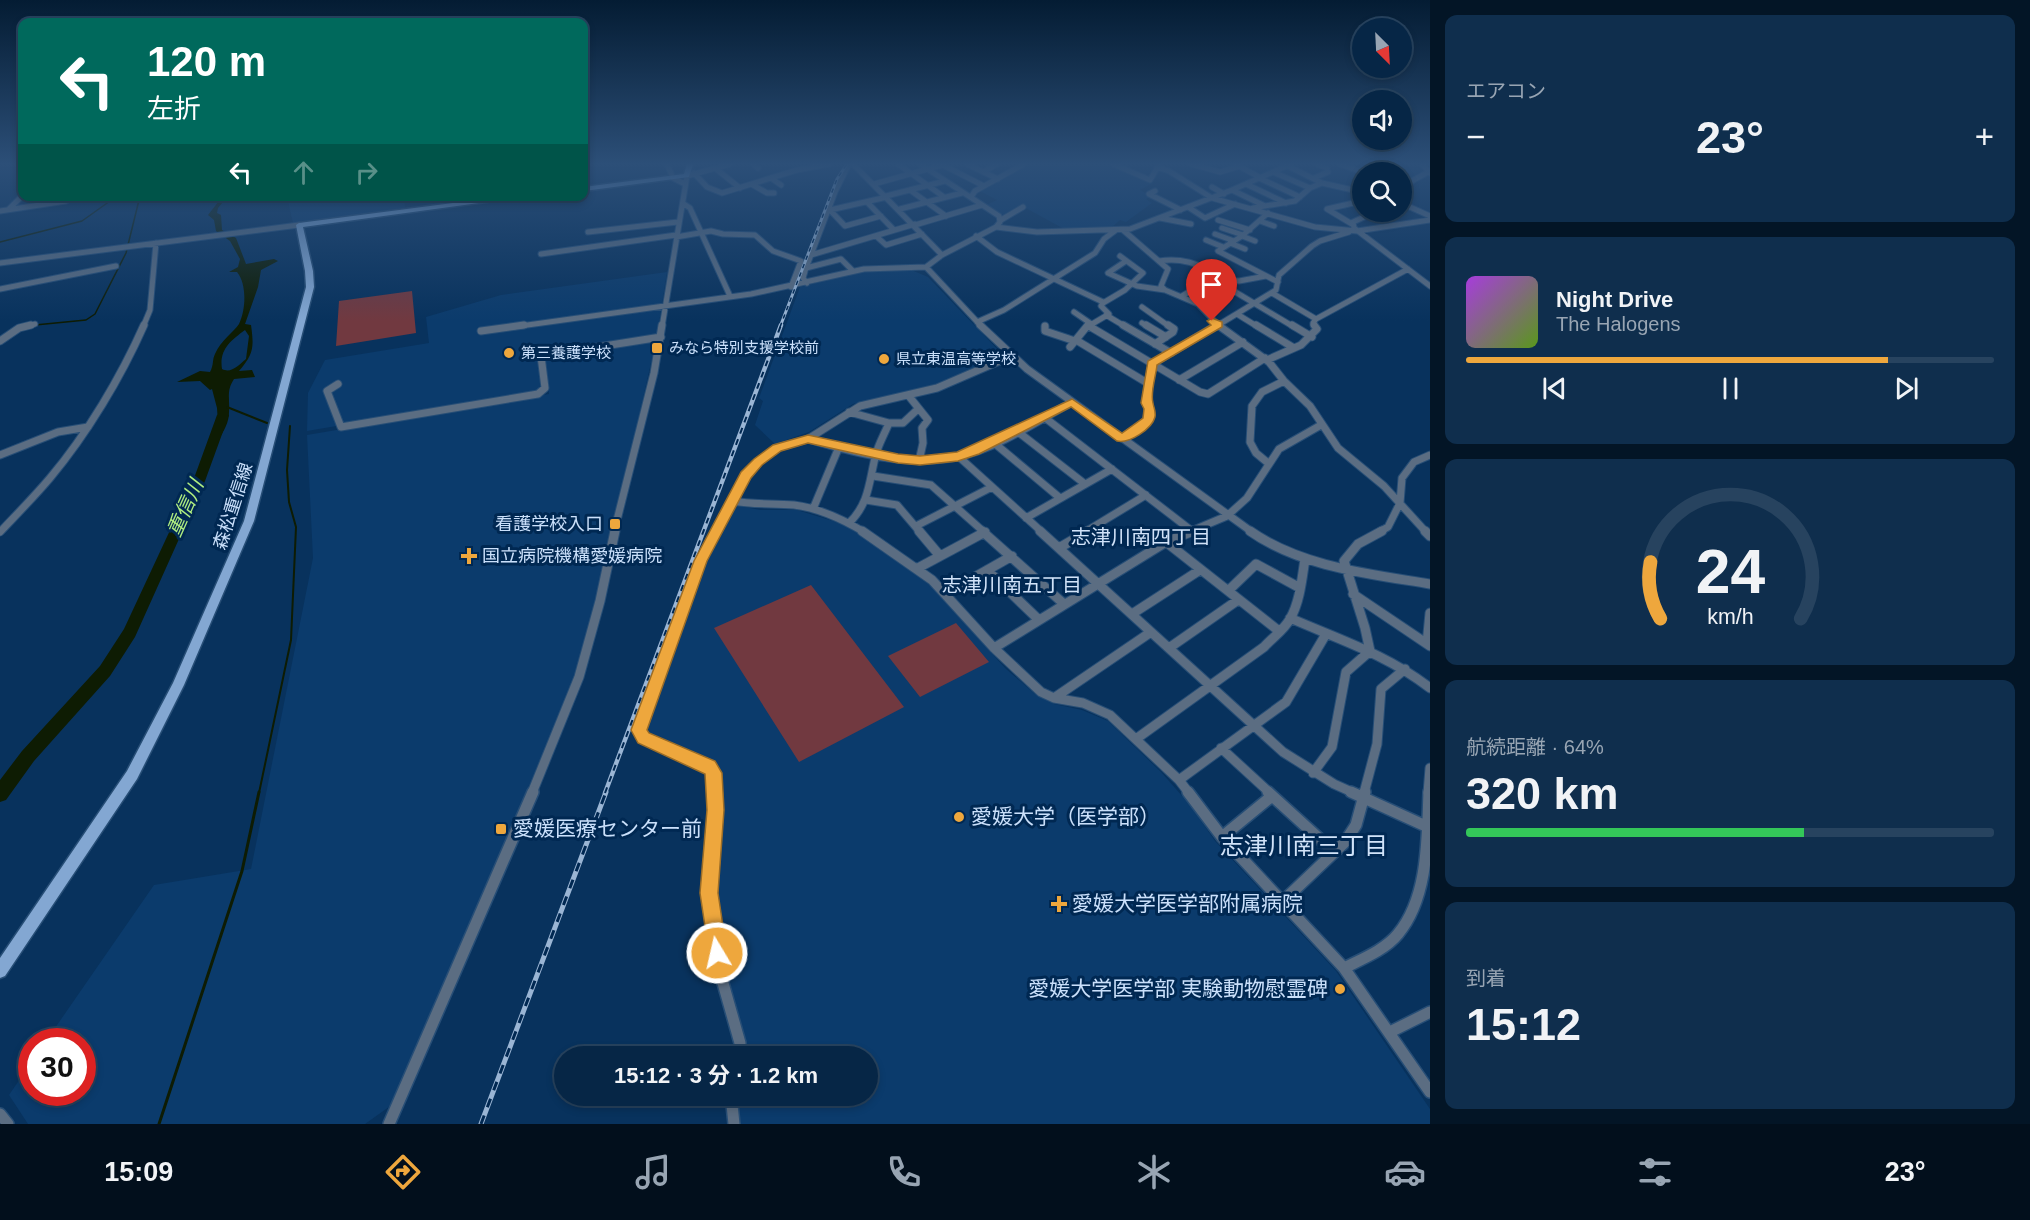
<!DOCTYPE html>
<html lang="ja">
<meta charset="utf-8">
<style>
body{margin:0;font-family:Arial,"Noto Sans JP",sans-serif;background:#0f2e4d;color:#f1f3f6;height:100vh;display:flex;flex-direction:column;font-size:22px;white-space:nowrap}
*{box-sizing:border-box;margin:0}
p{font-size:20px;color:#98a5b3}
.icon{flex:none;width:33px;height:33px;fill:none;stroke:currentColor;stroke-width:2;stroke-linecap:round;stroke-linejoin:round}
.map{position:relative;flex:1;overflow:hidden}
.details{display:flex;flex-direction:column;gap:15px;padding:15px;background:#031526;width:600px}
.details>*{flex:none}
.guide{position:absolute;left:18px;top:18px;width:570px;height:183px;border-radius:12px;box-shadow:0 3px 9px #0003,0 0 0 2px #27435f;background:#00695c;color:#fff;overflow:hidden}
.needle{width:39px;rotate:156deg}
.fabs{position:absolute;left:1352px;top:18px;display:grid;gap:12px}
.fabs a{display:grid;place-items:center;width:60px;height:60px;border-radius:50%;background:#062646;box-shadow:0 3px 9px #0003,0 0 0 2px #27435f;font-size:30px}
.speed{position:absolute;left:18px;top:1028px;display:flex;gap:12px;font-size:30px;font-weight:700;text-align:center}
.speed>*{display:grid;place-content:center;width:78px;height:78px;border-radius:50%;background:#062646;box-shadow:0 3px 9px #0003,0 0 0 2px #27435f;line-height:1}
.speed .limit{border:9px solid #d22;background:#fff;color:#111}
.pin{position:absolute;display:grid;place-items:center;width:51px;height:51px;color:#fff;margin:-62px -26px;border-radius:50% 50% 50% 0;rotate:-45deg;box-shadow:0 0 6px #0007}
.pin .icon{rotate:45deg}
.me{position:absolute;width:66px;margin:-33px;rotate:351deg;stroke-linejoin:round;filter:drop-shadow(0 0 4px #0008)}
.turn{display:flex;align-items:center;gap:21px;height:126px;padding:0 30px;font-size:27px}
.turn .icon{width:78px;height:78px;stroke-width:2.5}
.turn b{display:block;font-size:42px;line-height:51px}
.lanes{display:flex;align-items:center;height:57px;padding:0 30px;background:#0003;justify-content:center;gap:30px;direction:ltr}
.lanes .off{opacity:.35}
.big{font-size:45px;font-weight:700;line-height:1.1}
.details .widget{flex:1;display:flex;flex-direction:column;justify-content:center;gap:9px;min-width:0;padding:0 21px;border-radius:12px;background:#0f2e4d}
.details .dial{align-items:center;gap:0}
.dial svg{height:156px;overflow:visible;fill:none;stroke:#27435f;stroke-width:7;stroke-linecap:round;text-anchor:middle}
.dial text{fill:#f1f3f6;stroke:none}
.song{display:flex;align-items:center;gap:18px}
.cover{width:72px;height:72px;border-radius:9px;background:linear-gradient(135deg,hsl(280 70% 55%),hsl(90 70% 35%))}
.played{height:6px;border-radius:3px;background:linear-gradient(90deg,#eea73d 80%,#27435f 80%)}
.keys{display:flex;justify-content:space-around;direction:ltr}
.heat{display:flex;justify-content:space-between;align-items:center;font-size:33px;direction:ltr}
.charge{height:9px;border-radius:4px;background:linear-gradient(90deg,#34c759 64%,#27435f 0)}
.trip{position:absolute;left:554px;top:1046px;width:324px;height:60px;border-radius:30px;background:#062646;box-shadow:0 3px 9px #0003,0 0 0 2px #27435f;font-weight:700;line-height:60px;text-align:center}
.tab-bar{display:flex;height:96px;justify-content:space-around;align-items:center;background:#020f1c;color:#98a5b3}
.tab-bar .icon{width:42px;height:42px}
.tab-bar .current{color:#eea73d}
.tab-bar b{font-size:27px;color:#f1f3f6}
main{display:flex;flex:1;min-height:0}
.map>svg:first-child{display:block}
.built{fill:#0b3b6c}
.green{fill:#713940}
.water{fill:#0e1c03;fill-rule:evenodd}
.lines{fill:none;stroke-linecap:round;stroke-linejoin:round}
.stream-far2{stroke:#0e1c03;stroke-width:1.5}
.stream-far1{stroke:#0e1c03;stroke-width:2}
.stream{stroke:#0e1c03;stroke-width:3}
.river{fill:#0e1c03;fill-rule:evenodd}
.minor-far3-casing{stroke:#274e76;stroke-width:7}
.minor-far2-casing{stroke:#274e76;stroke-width:9}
.minor-far1-casing{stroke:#274e76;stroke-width:11}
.minor-casing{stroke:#274e76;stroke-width:14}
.major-casing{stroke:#274e76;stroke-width:3}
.minor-far3{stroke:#5b6d82;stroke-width:5}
.minor-far2{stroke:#5b6d82;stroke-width:7}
.minor-far1{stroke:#5b6d82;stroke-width:9}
.minor{stroke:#5b6d82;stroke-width:11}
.major{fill:#83a7d2;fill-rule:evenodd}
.rail-far2-casing{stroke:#9ab5d4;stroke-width:3}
.rail-far1-casing{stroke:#9ab5d4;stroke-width:4.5}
.rail-casing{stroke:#9ab5d4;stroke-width:5}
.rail-far2{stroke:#002852;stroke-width:1.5;stroke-dasharray:4.5;stroke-linecap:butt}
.rail-far1{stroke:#002852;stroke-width:2;stroke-dasharray:6;stroke-linecap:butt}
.rail{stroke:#002852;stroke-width:3;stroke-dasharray:9;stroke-linecap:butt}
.route{fill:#eea73d;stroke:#9b6d28;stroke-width:1.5}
.poi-dot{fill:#eea73d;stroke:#002852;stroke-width:2}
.labels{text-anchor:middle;stroke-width:6;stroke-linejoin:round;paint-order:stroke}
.far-poi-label{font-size:15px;fill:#cae0fb;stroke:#002852;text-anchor:start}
.street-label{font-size:18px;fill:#cae0fb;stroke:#002852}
.poi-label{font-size:18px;fill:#cae0fb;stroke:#002852;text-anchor:end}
.water-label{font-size:20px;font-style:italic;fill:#b0ef81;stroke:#002852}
.neighbourhood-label{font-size:20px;fill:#d1e3f9;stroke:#002852}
.near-poi-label{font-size:21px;fill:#cae0fb;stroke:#002852;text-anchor:start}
.near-neighbourhood-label{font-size:24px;fill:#d1e3f9;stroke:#002852}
</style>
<main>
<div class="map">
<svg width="1430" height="1124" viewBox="0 0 1430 1124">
<rect width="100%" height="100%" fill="#08325d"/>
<path class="built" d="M1027 164H1111L1153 183 1140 190 1151 196 1146 199 1152 203 1126 222 1120 220 1111 228 1066 230 1022 206 1005 216 986 205 997 200 980 191Z
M287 197H404L405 208 293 223Z
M909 269 928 277 1003 355 935 384 853 404 809 432 775 444 755 425 763 401 759 398 800 287 860 272Z
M667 272 657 336 537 354 542 388 537 392 307 431 308 393 325 360 429 343 426 317 501 295Z
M656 341 597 601 576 676 559 722 393 1104 365 1124H28L9 1095 31 1063 32 1092H82V1041H46L154 885 251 869 313 558 307 435 549 394 544 358Z
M733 505 761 510H797L843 524 874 543 928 583 1006 669 1035 694 1054 704 1082 710 1108 721 1161 772 1190 805 1215 841 1336 971 1430 1109V1124H741L735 1095H867V1056H743L746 1046 726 978 715 925 713 890 721 826 715 764 646 736 644 732V727L704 562Z"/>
<path class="green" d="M412 291 416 333 336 346 339 301Z
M811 585 904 707 799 762 714 628Z
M956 623 989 662 920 697 888 656Z"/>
<path class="water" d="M222 197H227L218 208 217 213 221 215 222 230 236 238 246 264 274 259 278 261 261 270 258 287 245 324 251 325C254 347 254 354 239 371L252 370 255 377 234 379C226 391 230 399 229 412 229 423 224 430 219 439L217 408 212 389 210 390 200 381 177 382 200 371 210 372C214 365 212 360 215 354 221 340 234 332 239 324 246 310 247 284 237 272H229L238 267 240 259 230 241 216 231 214 220 208 215ZM245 330 249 336 246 359C239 365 231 374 222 369 219 350 230 341 245 330Z"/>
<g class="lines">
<path class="stream-far2" d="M0 242 82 221 117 196
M35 325 86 320 95 314 126 253 140 196"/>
<path class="stream-far1" d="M227 407 267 423
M259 793 291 640 296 527 289 502 287 470 290 426"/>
<path class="stream" d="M159 1124 242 871 259 792"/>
<path class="river" d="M223 411 229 415 205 481 135 637 110 676 34 761 6 800 0 802V780L22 751 100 666 124 629 193 481 217 415Z"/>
<defs>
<path id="minor-far3" d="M667 164 673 178 685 184
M753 164 758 168
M853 164 942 255
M898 164 944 197
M920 164 999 216 1000 222 996 227
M941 164 984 186
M967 164 998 179
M1113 164 1150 180 1159 165
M1191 164 1220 172 1240 166
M1235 164 1261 178
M1317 164 1327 168
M1340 164 1362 172
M1422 164 1430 173
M1288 166 1322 183 1362 192
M1157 167 1169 171 1212 198 1315 227 1357 231 1430 220
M715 168 740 188
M983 172 997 164
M1273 172 1310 188
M694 173 707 187 722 193 797 170 829 164
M771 178 781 185
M1259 178 1300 197
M1314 178 1328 172
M874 184 942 165
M1246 184 1286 203
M753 185 767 193H774
M1212 187 1224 194
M1401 187 1430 171
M910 190 946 216
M1232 190 1265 206
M1155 191 1149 194 1181 210
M886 196 945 181
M971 197 975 191 1024 164
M867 202 894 230
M1401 203 1430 216
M684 204 690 208 730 296
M1188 207 1205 218 1235 204
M1253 208 1295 201 1310 188 1322 183
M9 209 22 196
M829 209 845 226 881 216
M900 209 962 193
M830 210 887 197
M0 211 66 201 74 196
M1375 212 1353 222 1354 228 1430 286
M1268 213 1242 236 1218 251 1278 282
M1160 218 1191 224
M1001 220 1023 207
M1218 220 1250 230
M1260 221 1274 226
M1352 224 1327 209 1362 201
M915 225 982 205
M1222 228 1243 235
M1123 230 1168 269 1161 286 1165 290 1198 304 1220 327
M588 232 678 222
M1215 234 1234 241
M876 236 886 245 922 234
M976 236 997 252 1103 302
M1242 236 1255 241
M676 237 711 231 723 234 755 235 773 251 801 261 791 287
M1206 240 1223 247
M1230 243 1245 249
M541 254 676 235
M811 255 915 224
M1126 261 1108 273 1137 286 1165 290
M1159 261C1181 257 1198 264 1217 274L1212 278 1294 327
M0 263 299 225
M806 268 841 259 853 271
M807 283 803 278 806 268 835 192 849 164
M0 289 116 266
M1272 293 1316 319 1313 323 1315 327
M1182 296 1212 278 1239 281 1266 276
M1198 304 1228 288
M1142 307 1170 327
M1074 312 1090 323
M1237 314 1258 327
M1106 315 1126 327
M1316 319 1408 269
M977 322 1004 310 1095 253 1104 239 1116 230
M1142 323 1148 327
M25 327 35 324
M143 327 150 310 156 243
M513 327 751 294 864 269 926 267
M662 327 687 176 730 164
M982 327 926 267 942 255 996 227 1037 232 1130 229 1232 190 1291 164
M1087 327 1109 314 1101 306 1103 303 1125 290 1143 273 1120 256
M1215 327 1276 290 1279 275 1312 246 1320 241 1349 232"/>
<path id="minor-far2" d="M980 325 1027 369 1252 532
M1123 325 1171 353
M1146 325 1166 337
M1218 325 1269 362 1284 381 1310 406 1338 448 1384 486 1426 532
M1256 325 1294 348
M1292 325 1312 337
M1045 326V331L1075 341
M1089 326 1200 392 1208 394 1265 358
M481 331 524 325
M1076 340 1149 384
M0 341 19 328 31 325
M1155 344 1173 332 1174 329 1168 325
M1070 347 1088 325
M1267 360 1301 345 1317 329 1314 325
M1179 380 1243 342
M338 384 327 391 341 427 538 394 545 388 541 356 661 337
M908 395 928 420 922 428 923 443 919 461
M849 412 889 423H903L918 409
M1044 417 1192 531
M1017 431 1085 484
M1122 438C1140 430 1151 423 1147 403 1145 392 1151 375 1152 364L1217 325
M808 439C854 453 908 467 957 457 998 448 1036 422 1072 402
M993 442 1060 498
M0 455 58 432 88 427
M958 456 1042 532
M1268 463 1256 453 1250 442 1252 406 1262 392 1284 381
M873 476 931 485 984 532
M866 500 897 505 920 532
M733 501C754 505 773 503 794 505 818 508 844 520 864 532
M813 509 839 447
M1026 518 1112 469
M849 523C870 503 869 480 876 454 879 443 885 433 889 423
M916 526 992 487
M0 532C17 514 34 497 50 478 87 434 121 377 144 325
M614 532 654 373 662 325
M716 532 738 488 758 462 777 448 808 439 860 406 937 388 1011 356
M1085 532 1146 495
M1189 532 1227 516 1247 498 1279 449 1321 425
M1379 532 1388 527 1400 503 1402 478 1414 462 1430 455"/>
<path id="minor-far1" d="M862 531 932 580 994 648 1041 692 1054 698 1083 703 1110 715 1179 780 1189 793
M919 531 940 556
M982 531 1064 604
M1040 531 1283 752 1334 784 1354 793
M1250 531C1301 567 1370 574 1430 584
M1425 531 1430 536
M1166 542 1279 631
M1059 548 1088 531
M918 568 985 532
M987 570 1039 620
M1228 591 1256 564 1300 588
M945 594 1012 556
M1353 594 1430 646
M1132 614 1200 570
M1290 618C1338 639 1388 655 1430 688
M1427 644 1430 613
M994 648 1166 542 1193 531
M1169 648 1238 600
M1054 698 1151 632
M1136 739 1264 647C1272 638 1284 630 1290 619 1300 602 1302 578 1305 559
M1221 748 1270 793
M1313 773 1332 747 1346 672 1370 651 1365 628 1344 561 1358 544 1382 531
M1179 780 1286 702 1326 634
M532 793 579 677 600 601 615 531
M716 793 710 767 643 738 639 730 701 561 716 531
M1364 793 1377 744 1381 689 1405 669
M1428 793 1430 768"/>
<path id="minor" d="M716 792 709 880 710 908 721 976 740 1043 739 1056
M1188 792 1222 837 1344 968 1430 1092
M1268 792 1334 852
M1351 792 1430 828
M1222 837 1272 796
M1283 901 1345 842 1356 825 1365 792
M1344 968C1362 959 1385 950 1398 934 1429 897 1427 837 1429 792
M1390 1032 1430 1012
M731 1095 734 1124
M0 1114 8 1124
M389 1124 533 792"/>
<path id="major" d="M687 164H693L689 177 584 191V187L684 174Z
M507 196H530L303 227 313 271 314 287 254 521 184 685 137 779 5 976 0 978V958L127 771 173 683 244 521 306 287 305 271 296 225 299 223Z"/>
</defs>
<use href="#minor-far3" class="minor-far3-casing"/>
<use href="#minor-far2" class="minor-far2-casing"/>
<use href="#minor-far1" class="minor-far1-casing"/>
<use href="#minor" class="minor-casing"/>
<use href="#major" class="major-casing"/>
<use href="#minor-far3" class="minor-far3"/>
<use href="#minor-far2" class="minor-far2"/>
<use href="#minor-far1" class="minor-far1"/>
<use href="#minor" class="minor"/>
<use href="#major" class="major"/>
<defs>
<path id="rail-far2" d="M780 327 837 179 847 164"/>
<path id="rail-far1" d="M605 793 781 325"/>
<path id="rail" d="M481 1124 606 792"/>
</defs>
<use href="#rail-far2" class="rail-far2-casing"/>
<use href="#rail-far1" class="rail-far1-casing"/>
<use href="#rail" class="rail-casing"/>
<use href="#rail-far2" class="rail-far2"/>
<use href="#rail-far1" class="rail-far1"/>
<use href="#rail" class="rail"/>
</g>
<linearGradient id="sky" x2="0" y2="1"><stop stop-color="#041c33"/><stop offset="0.51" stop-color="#2c4f78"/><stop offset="1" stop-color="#2c4f78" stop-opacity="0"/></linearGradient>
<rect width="1430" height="321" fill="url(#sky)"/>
<path class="route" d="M1212 318 1222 322V327L1157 365C1156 376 1150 393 1153 403 1154 409 1156 411 1155 417 1152 429 1129 444 1117 441L1071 407 979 454 958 461 920 465 898 463 808 443 781 451 762 465 751 478 707 561 647 730 649 733 715 761 722 773 724 810 718 893 727 953 724 960 717 962 710 960 700 893 707 810 705 774 638 743 631 730 694 561 741 472 754 459 773 445 808 435 898 454 920 456 957 452 1072 399 1122 433 1143 418 1144 409 1141 403 1148 361 1211 325 1207 321Z"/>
<g class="poi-dot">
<rect x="651" y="342" width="12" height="12" rx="3"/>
<circle cx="509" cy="353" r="6"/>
<circle cx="884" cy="359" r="6"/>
<rect x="609" y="518" width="12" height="12" rx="3"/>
<path d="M466 547h6v6h6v6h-6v6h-6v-6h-6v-6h6z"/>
<circle cx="959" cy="817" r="6"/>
<rect x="495" y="823" width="12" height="12" rx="3"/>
<path d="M1056 895h6v6h6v6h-6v6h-6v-6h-6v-6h6z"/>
<circle cx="1340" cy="989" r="6"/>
</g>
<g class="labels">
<g class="far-poi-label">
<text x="669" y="353">みなら特別支援学校前</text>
<text x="521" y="358">第三養護学校</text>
<text x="896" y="364">県立東温高等学校</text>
</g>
<g class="street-label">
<text transform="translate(233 506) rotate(-72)" y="6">森松重信線</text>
</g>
<g class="poi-label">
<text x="603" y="530">看護学校入口</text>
<text x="482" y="562" text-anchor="start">国立病院機構愛媛病院</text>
</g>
<g class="water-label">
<text transform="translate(185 508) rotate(-66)" y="7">重信川</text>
</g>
<g class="neighbourhood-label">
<text x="1141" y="544">志津川南四丁目</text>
<text x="1012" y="592">志津川南五丁目</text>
</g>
<g class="near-poi-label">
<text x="971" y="824">愛媛大学（医学部）</text>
<text x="513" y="836">愛媛医療センター前</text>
<text x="1072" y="911">愛媛大学医学部附属病院</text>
<text x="1328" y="996" text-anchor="end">愛媛大学医学部 実験動物慰霊碑</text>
</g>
<g class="near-neighbourhood-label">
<text x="1304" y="854">志津川南三丁目</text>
</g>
</g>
</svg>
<div class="fabs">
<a><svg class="needle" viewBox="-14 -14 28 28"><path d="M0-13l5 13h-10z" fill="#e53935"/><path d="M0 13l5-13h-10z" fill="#98a5b3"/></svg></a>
<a><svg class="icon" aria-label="sound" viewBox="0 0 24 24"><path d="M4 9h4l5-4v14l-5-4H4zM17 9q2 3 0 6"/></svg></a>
<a><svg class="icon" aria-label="search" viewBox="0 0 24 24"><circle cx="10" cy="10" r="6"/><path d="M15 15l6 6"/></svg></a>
</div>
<div class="speed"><div class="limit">30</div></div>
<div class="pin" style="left:1212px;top:321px;background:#d93025"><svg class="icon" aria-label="arrive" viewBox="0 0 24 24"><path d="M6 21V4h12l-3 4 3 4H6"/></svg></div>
<svg class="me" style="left:717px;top:953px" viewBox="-20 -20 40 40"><circle r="17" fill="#eea73d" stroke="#fff" stroke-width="3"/><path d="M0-11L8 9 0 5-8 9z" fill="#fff"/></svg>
<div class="trip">15:12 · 3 分 · 1.2 km</div>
<div class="guide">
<div class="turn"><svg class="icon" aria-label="left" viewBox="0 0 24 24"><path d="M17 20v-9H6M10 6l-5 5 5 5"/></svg><div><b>120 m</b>左折</div></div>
<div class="lanes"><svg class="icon" aria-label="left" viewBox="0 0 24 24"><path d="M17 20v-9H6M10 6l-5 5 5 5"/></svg><svg class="icon off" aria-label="ahead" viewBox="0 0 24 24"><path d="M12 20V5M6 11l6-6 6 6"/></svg><svg class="icon off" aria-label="right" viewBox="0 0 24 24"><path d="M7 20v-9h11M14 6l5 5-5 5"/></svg></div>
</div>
</div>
<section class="details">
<div class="widget"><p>エアコン</p>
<div class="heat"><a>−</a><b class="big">23°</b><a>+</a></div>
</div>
<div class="widget">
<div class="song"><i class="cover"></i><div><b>Night Drive</b><p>The Halogens</p></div></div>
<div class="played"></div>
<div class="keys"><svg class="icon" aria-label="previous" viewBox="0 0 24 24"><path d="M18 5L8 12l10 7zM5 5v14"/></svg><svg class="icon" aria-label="pause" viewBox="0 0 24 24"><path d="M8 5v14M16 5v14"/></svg><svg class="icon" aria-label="next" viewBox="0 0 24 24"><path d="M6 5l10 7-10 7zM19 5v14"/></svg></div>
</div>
<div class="widget dial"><svg viewBox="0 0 100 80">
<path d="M14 69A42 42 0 1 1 86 69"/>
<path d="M14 69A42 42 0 0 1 9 40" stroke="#eea73d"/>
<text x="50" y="56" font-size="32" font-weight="700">24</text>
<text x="50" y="72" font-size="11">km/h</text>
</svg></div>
<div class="widget"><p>航続距離 · 64%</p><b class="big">320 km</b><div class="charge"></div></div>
<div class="widget"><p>到着</p><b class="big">15:12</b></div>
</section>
</main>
<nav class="tab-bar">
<b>15:09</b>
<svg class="icon current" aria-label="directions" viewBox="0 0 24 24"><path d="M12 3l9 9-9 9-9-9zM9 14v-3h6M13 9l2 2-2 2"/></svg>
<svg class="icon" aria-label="music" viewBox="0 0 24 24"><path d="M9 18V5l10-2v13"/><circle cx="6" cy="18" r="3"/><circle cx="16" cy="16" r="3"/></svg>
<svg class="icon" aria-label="phone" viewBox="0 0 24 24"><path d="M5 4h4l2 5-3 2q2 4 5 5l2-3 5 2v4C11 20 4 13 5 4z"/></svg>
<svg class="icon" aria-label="climate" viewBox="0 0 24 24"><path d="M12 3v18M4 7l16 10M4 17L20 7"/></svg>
<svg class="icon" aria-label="car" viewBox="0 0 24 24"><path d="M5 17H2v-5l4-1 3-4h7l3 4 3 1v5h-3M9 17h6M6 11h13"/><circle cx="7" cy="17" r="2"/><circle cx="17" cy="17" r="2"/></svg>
<svg class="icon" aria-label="filters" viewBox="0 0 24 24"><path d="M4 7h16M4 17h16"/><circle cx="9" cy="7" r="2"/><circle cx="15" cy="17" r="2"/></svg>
<b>23°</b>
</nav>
